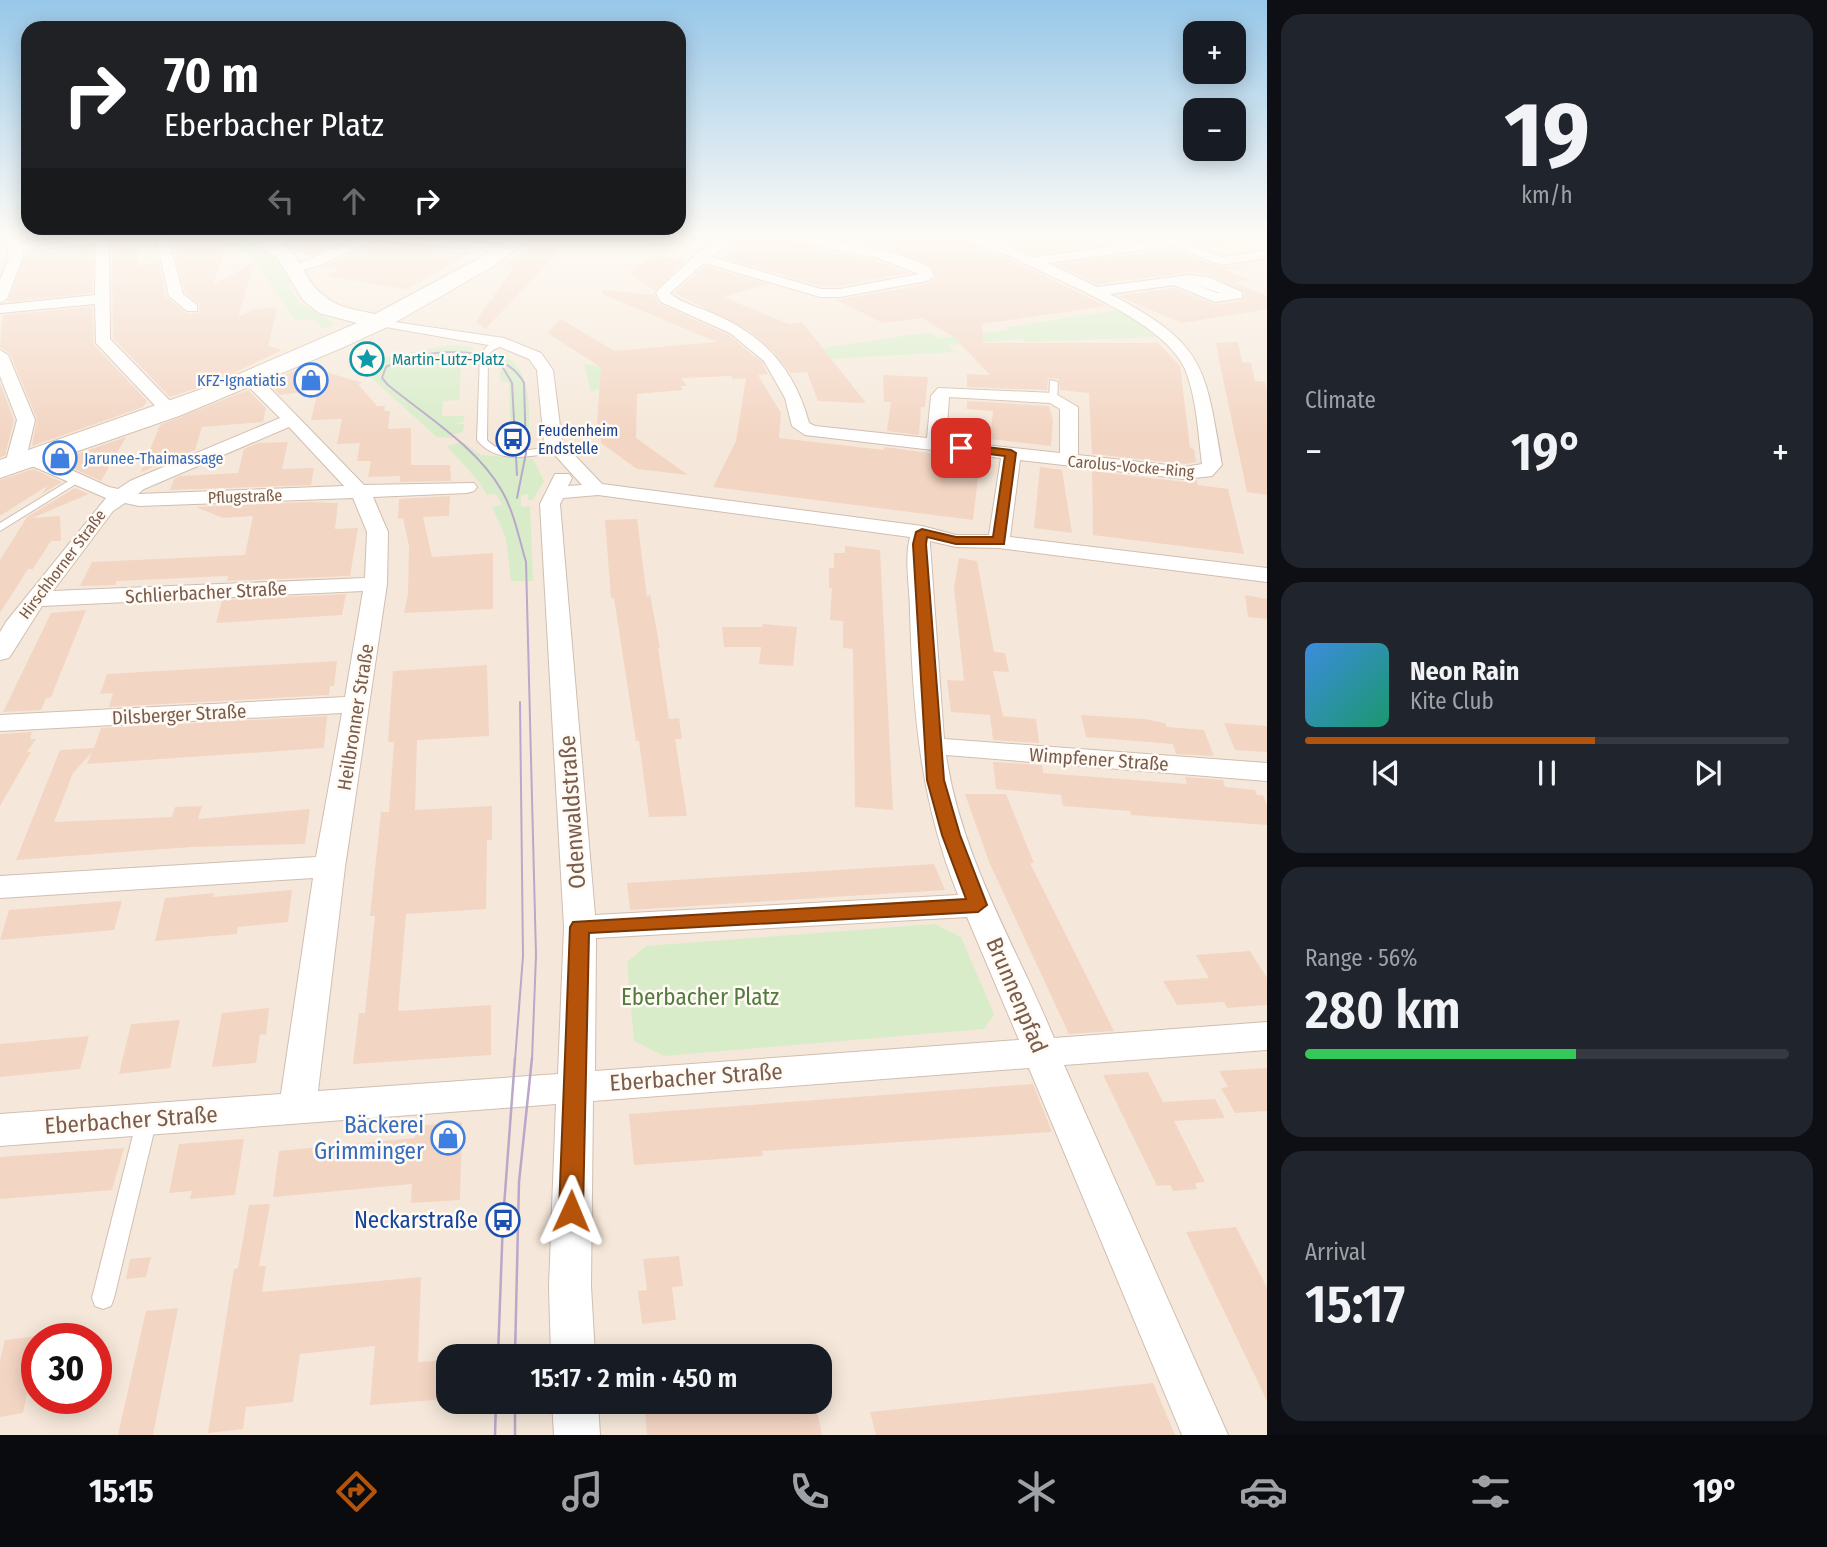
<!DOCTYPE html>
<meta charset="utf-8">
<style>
body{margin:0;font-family:"Fira Sans Condensed",sans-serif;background:#20242c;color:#f1f3f6;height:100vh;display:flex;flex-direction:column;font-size:26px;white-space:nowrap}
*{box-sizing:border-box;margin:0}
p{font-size:23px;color:#9ea1a6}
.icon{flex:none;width:38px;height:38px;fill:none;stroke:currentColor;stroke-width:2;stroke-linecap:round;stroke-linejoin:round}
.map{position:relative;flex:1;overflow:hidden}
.details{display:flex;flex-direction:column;gap:14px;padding:14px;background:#0d0f14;width:560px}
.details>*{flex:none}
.guide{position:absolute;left:21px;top:21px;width:665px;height:214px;border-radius:21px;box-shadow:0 4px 18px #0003;background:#202124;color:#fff;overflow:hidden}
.buttons{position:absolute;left:1183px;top:21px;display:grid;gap:14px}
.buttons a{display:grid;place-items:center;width:63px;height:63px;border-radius:14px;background:#171b24;box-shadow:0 4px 18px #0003;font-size:35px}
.speed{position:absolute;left:21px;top:1323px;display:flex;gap:14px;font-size:35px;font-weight:700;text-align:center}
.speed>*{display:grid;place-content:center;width:91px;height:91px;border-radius:50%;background:#171b24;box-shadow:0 4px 18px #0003;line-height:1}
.speed .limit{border:10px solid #d22;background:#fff;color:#111}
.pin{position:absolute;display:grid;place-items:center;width:60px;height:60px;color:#fff;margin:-30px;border-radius:14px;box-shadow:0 4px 10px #0006}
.me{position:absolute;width:77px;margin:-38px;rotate:1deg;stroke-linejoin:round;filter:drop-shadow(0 0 5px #0008)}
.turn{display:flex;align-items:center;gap:24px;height:147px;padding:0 28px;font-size:32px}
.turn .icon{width:91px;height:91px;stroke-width:2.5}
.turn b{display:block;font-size:49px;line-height:60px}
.lanes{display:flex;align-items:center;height:66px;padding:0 28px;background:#0003;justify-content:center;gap:35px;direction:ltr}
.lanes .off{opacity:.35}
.big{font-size:52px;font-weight:600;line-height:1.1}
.details .tile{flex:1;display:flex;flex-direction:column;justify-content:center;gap:10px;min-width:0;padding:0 24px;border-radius:21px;background:#20242c}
.details .dial{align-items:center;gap:0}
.dial b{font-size:91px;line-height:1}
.song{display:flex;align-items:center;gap:21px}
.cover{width:84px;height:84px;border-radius:10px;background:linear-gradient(135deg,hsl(210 70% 55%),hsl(160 70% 35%))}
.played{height:7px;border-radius:4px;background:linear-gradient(90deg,#b45309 60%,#363941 60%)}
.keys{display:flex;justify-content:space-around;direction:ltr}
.heat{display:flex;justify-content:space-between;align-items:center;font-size:38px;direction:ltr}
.charge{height:10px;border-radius:5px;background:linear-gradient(90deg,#34c759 56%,#363941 0)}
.trip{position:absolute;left:436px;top:1344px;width:396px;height:70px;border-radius:21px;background:#171b24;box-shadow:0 4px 18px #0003;font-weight:600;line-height:70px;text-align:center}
.tab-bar{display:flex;height:112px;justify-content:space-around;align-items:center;background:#090b0e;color:#9ea1a6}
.tab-bar .icon{width:49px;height:49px}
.tab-bar .current{color:#b45309}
.tab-bar b{font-size:32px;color:#f1f3f6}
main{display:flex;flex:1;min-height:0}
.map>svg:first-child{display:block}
.residential{fill:#f5e8da;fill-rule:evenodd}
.green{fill:#d8ecc9}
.building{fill:#f3d5c3}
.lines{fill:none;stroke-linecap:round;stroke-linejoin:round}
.lane-casing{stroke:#d1beb0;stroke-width:2}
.street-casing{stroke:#d1beb0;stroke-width:2}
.secondary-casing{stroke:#d6c0b0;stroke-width:2}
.lane{fill:#fff;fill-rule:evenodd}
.street{fill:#fff;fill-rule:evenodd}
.secondary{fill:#fff;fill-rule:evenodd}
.tram-far1{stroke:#b9a8c9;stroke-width:2}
.tram{stroke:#b9a8c9;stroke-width:2.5}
.route{fill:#b45309;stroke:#753606;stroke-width:2}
.labels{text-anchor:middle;stroke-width:5;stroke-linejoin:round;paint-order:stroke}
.far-culture-label{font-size:16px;fill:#0d838f;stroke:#fffaf3;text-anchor:start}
.far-shop-label{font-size:16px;fill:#366cbe;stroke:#fffaf3;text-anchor:end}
.far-transit-label{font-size:16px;fill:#164399;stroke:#fffaf3;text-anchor:start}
.far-street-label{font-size:16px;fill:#7a5c4d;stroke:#fffaf3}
.street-label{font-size:19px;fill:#7a5c4d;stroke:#fffaf3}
.near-street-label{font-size:23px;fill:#7a5c4d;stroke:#fffaf3}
.near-park-label{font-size:23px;fill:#537a41;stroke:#fffaf3}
.near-shop-label{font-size:23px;fill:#366cbe;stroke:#fffaf3;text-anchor:end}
.near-transit-label{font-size:23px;fill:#164399;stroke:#fffaf3;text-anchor:end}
</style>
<main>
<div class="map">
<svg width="1267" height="1435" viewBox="0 0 1267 1435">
<rect width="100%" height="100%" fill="#fdf6ec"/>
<path class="residential" d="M0 234H1222L1262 249 1267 258V1435H0ZM37 1339H96V1398H37ZM448 1356H819V1402H448Z"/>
<path class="green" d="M193 234H236L251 239 270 247 290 274C287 311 319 306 335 326L321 328 315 320H295L255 260 239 246Z
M1119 310 1157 337 1026 342 1022 339 949 345 954 352 789 361 629 377 591 392 584 364 621 368 782 354 930 332 939 338 1009 330 1006 327Z
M451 345 474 347 466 355 467 364H461L459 400 443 401 442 416H464V421L455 424H464L463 432 450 435 454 438 437 437 369 376V368L386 357Z
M501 354C536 369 528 415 529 448L508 449 494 445 511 443 509 383 500 380Z
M463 442 481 455 533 459 544 481 533 500H528V494L521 495V507L530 506 533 581H511L506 538 492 507 502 505 496 494 487 495 480 483 447 446Z
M935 924 961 937 994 1014 984 1029 664 1056 634 1041 627 962 646 946Z"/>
<path class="building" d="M112 234H136L138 265 159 263 166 297 187 314 199 313 200 305 185 292 175 254 180 243 228 241 213 285 254 263 238 317 256 309 277 308 268 346 282 350 215 382 170 397 113 338Z
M308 234H360L308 257 293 242Z
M399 234H498L488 241Z
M544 234H576L485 329 476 321 515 266 505 265Z
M800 234H953L967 244 1010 259 1106 306 982 324 983 343H1158L1180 366 1190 448 1194 449 1196 462 1185 464 1092 454 1089 393 1060 390 1059 379 1048 378 1047 390 967 387V374L990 375 954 337 922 318 883 323 836 300 927 284 936 278 933 268 920 260 878 246Z
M981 234H1224L1225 247 1208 249 1174 235 1034 254Z
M752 236 874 260 909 273 840 286H821L723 258Z
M374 243 472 252 407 289 325 276 340 269 325 266Z
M93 247 92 293 8 302 25 253Z
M1173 249 1220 267 1248 266 1225 270 1251 280 1234 282 1267 296V309L1182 323 1118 296 1174 288 1215 305 1242 301 1245 292 1209 275 1190 272 1097 284 1057 264Z
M654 256 686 260 654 291 629 272Z
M705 266 768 284 723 297 789 324 802 322 866 403 818 401 807 372 790 373 777 355 750 331 674 293Z
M603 290 654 295 660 304 729 335 762 363 768 374 758 375 781 413 779 438 884 450 885 447 980 460 973 520 713 487 736 441 746 378 733 379 731 376 681 378 687 386H681L683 390 637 394 636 438 688 475 637 469 601 443V436H596L601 367 547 333 561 319 614 351 717 342 602 294Z
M92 307 94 345 147 401 143 407 32 446 37 419 10 354 0 347 3 315Z
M1238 342 1242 362 1251 363 1255 381 1265 382 1267 392V495L1247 492 1219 360 1216 343Z
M306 366 363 383 358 384 377 406H385L384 411H390L388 429 411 428V465H450L451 481 400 482V476L368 477 371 461H357L360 443 337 444 342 419 311 420 318 390 280 395 267 382Z
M883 375 928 377 925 407H921L919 435 887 431 891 402H884Z
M0 383 14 420 5 456 0 457Z
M248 390 266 408 263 422 202 427 195 450 141 472 160 425Z
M967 401 1049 406 1053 420 1051 446 990 439 993 411 967 409Z
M126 437 101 481 57 461Z
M288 442 282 469 314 468 311 485 170 490 174 479 180 476 238 473 244 449 258 443Z
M1040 467 1062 470 1072 533 1034 528Z
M33 469 62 482 42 494 47 486 0 516V480Z
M1092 471 1185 482 1197 480 1198 485 1228 489 1244 554 1093 535Z
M75 488 89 494 32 518 60 516 61 541H51L33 569H28L0 613V560L27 517Z
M450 496 449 516 423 517 432 557 493 553V609L404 613 408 594 409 546 403 518 398 519 399 499Z
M308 502 338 503 335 529 358 528 350 576 227 581 228 576 117 581 115 585 80 586 92 562 245 555 253 516 223 518 196 507Z
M637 519 647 597 650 594 660 648H658L669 719 679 718 682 739H675L687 816 649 817 639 741H636L614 598H611L605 520Z
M845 546 880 550 893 810 855 807 853 649 843 648V621L830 620 832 588H829V568H834V553H845Z
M959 558 977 561 994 652 1005 653 1009 672 993 671 1003 716 951 712 947 680 964 681 954 588Z
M346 594 342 615 216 623 222 600Z
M1245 595 1267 599V619L1248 617Z
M86 610 51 697 46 698 41 710 3 712 51 613Z
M763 624 797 627 793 666 759 664 761 647H724L722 627H762Z
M337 661 334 686H330L329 695 109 707 113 693 100 694 107 674Z
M487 665 489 736 417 740 415 810 492 806V840H487L486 909 406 914 398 1011 491 1005V1055L353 1064 359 1013H365L375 916H370L381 812H389L394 742H388L393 671Z
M990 715 1036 719 1039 743 993 740Z
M1081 715 1144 719 1165 723 1167 727 1204 730 1214 756 1176 754 1173 744 1086 737Z
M327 716 324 748 87 764 92 752 73 773 54 822 172 817 175 807 202 806 198 819 310 809 305 844 191 847 16 860 60 750 94 748 101 728Z
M1224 723 1267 726V752L1235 750Z
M32 732 30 739H36L27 752H31L0 806V734Z
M993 762 1042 765 1043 773 1187 784 1185 777 1223 780 1225 787 1255 790 1257 795H1263L1267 805V825L1131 815 1130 811 1063 806 1061 795 996 789Z
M965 794H1006L1034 863H1030L1114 1031 1069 1034 989 862Z
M934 864 945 890 630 910 627 883Z
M292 890 288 922 238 927 237 934 155 941 165 898 214 893 213 897Z
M122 901 114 930 0 940 9 910Z
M1250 951 1267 978V1005L1227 1008 1224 1002 1177 1005 1163 981 1209 978 1196 955Z
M269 1008 266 1035 260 1034 256 1063 212 1067 222 1013Z
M180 1020 170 1068 119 1074 131 1024Z
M89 1036 80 1069 0 1077V1044Z
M1267 1068V1111L1235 1113 1221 1088 1228 1087 1219 1071Z
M1148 1072 1163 1102 1215 1099 1225 1118 1174 1121 1205 1182 1195 1183 1197 1189 1173 1191 1170 1185 1157 1186 1103 1075Z
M1033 1084 1052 1132 762 1151 763 1156 634 1165 629 1114Z
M462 1122 460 1200 411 1203 412 1184 273 1197 279 1151 415 1138V1126Z
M244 1139 235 1195 190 1199 192 1191 169 1193 179 1144Z
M124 1148 112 1190 0 1199V1157Z
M270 1204 259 1266H266L262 1292 421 1277 418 1362 448 1360V1399L370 1405 375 1346 300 1354 293 1402 246 1407 243 1429 208 1433 234 1269 238 1268 249 1205Z
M1236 1227 1267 1288V1401L1186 1232Z
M679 1256 683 1286 672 1287 676 1320 642 1324 638 1291 647 1290 643 1259Z
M151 1257 146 1277 126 1279 130 1259Z
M178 1308 153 1435H118L146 1311Z
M37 1336V1392L27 1393 23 1413 0 1417V1360L5 1340Z
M1153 1383 1175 1435H876L870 1412Z
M758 1402H815L822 1435H647L645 1412 701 1405V1413L758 1406Z"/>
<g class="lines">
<defs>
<path id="lane" d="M501 341 508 343 493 350 488 355 487 440C503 457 528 450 549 447L553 448V452C527 458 495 463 477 440L480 355 487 346Z
M1050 380 1058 382 1057 400 1049 398Z
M75 477 79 478V482L0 531V523Z
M147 1111 154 1113 157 1119 114 1298 111 1306 103 1309 95 1306 92 1298 137 1119 140 1113Z"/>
<path id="street" d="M5 234H17L19 243 109 234 110 339 174 405 177 409 174 413H162L96 343 95 304 0 313V305L95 295 96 244 21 251 23 257 7 299 0 303V280L9 257Z
M155 234H167L183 294 197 305V311H187L169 296Z
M282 234H299L275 246 263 243Z
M366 234 509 245 516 249 509 253 374 240 321 265 296 272 289 268Z
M690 234H739L712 257 821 289H840L919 274 875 257 769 238 763 234C797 234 908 248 932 270L934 277 927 281 840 297H820L704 263 670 293C680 303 701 308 714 314 765 336 795 370 809 423L815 426 927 438 931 396 938 388 1054 393 1078 407V455L1185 467 1202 464C1198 433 1197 399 1185 369 1164 321 1062 283 1018 260 1000 250 970 247 955 234H974L1034 257 1174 238 1222 257 1267 250V258L1221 265 1173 246 1048 263 1097 287 1190 275 1208 277 1242 292V298L1215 302 1174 285 1110 294C1205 344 1205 365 1222 465L1212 476 1185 479 1020 460 1010 537 1267 568V582L999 548 956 547 930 541V544L944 739 1267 763V781L946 755C961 857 1015 944 1054 1038L1267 1022V1050L1064 1065 1228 1435H1182L1029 1068 593 1101 591 1286 595 1356H551L549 1286 556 1104 0 1146V1114L281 1094 313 878 0 898V876L316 857 342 713 0 731V715L345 697 363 591 42 606 9 658 0 660V632L6 622 106 498 25 463 22 468H8L5 464 17 420 0 376V350L8 355 35 420 27 454 38 455 109 487 118 489 130 481 280 418 249 387 236 379 238 375 244 374 261 379 364 485 474 483 477 487 474 491 467 493 373 497 388 532 387 584 345 867 318 1091 558 1074 564 927 540 504 555 474H569L572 478 568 486 582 485 544 443 537 370 529 359 500 347 374 325V319L504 338 541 353 553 370 562 442 602 484 922 526 956 535H989L1001 458 805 435 792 426 785 398 764 361 730 333 661 302 656 293 658 290 695 255 717 240ZM1194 284 1220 293H1217ZM949 397 1050 403 1060 409V453L946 441ZM289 427 344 486 138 494 144 489ZM598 495 910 537C904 559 910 588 910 612 913 713 920 800 958 895L595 915 560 504 563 498ZM353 498 367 532 365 578 53 591 113 511 125 503 139 506ZM967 917 1019 1040 595 1071 596 938Z
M552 1402H598L600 1435H554Z"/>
<path id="secondary" d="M238 234C313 234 287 275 333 302 345 309 362 311 375 314L478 259 515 234H535L492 267 387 327 344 347 179 416 0 478V460L216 384 357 323 319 313 303 300 277 257Z"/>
</defs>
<use href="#lane" class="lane-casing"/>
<use href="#street" class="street-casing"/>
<use href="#secondary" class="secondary-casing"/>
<use href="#lane" class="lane"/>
<use href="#street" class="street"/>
<use href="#secondary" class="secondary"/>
<path class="tram-far1" d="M502 366 512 383 517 475
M517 498 526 453 524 383C502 341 421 348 386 367L382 378 388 385C426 416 477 447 502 491 514 512 519 538 526 562L536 955 532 1060
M515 1060 523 956 520 702"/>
<path class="tram" d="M498 1356 503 1220 515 1058
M515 1356 519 1182 532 1058
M515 1402V1435
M495 1435 496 1402"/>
</g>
<linearGradient id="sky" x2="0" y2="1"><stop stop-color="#97c7e8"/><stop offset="0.54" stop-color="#fefbf6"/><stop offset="1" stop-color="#fefbf6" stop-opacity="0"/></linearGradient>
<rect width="1267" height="435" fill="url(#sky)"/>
<path class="route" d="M961 444 1011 450 1016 453 1004 544H956L927 537 926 544 944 780 960 835 987 905 978 912 589 933 583 1211 580 1218 571 1222 563 1218 559 1211 570 927 573 922 966 899 942 835 927 780 913 544 916 532 922 529 956 537H993L1005 456 957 450 955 448Z"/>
<defs>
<symbol id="sight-ring" viewBox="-11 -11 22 22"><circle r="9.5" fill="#fffaf3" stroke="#0f9aa8" stroke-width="1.5"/><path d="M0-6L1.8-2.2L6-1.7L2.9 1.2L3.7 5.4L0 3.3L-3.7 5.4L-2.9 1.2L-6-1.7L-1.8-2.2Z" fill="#0f9aa8"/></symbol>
<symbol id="shop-ring" viewBox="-11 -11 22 22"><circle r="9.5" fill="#fffaf3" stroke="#3f7fe0" stroke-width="1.5"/><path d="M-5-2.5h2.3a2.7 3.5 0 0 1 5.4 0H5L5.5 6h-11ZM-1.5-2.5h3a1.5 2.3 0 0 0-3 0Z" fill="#3f7fe0"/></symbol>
<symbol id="bus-ring" viewBox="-11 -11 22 22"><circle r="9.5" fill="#fffaf3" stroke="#1a4fb4" stroke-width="1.5"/><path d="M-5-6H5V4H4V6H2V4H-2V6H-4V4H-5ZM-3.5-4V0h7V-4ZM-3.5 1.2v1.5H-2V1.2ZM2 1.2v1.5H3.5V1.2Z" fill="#1a4fb4"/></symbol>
</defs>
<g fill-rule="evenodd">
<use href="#sight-ring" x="348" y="340" width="38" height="38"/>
<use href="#shop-ring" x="292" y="361" width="38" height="38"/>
<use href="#bus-ring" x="494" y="420" width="38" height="38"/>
<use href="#shop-ring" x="41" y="439" width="38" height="38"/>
<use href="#shop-ring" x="429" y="1119" width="38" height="38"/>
<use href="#bus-ring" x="484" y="1201" width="38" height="38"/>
</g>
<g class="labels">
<g class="far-culture-label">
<text x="392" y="365">Martin-Lutz-Platz</text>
</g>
<g class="far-shop-label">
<text x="286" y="386">KFZ-Ignatiatis</text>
<text x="84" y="464" text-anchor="start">Jarunee-Thaimassage</text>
</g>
<g class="far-transit-label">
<text x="538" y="436">Feudenheim<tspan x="538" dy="18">Endstelle</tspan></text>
</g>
<g class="far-street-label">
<text transform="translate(1131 466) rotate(5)" y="6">Carolus-Vocke-Ring</text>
<text transform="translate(245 496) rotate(-2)" y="6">Pflugstraße</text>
<text transform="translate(62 564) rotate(-53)" y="6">Hirschhorner Straße</text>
</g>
<g class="street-label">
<text transform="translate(206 592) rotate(-3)" y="7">Schlierbacher Straße</text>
<text transform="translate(179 714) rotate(-3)" y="7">Dilsberger Straße</text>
<text transform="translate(355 717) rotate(-81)" y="7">Heilbronner Straße</text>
<text transform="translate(1099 759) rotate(4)" y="7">Wimpfener Straße</text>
</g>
<g class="near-street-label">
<text transform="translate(572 812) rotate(-94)" y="8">Odenwaldstraße</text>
<text transform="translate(1017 995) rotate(67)" y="8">Brunnenpfad</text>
<text transform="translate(696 1077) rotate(-4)" y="8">Eberbacher Straße</text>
<text transform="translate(131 1120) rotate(-4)" y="8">Eberbacher Straße</text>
</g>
<g class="near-park-label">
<text x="700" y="1005">Eberbacher Platz</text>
</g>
<g class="near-shop-label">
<text x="424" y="1133">Bäckerei<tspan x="424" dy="26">Grimminger</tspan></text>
</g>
<g class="near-transit-label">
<text x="478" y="1228">Neckarstraße</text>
</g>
</g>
</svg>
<div class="buttons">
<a>+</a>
<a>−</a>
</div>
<div class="speed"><div class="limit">30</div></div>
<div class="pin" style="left:961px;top:448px;background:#d93025"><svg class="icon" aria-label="arrive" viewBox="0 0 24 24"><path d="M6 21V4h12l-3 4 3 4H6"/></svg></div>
<svg class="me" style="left:571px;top:1211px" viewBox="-20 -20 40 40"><path d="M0-17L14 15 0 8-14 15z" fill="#b45309" stroke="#fff" stroke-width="4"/></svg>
<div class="trip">15:17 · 2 min · 450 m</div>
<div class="guide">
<div class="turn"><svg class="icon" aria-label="right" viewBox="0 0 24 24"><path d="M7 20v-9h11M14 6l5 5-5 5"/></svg><div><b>70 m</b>Eberbacher Platz</div></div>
<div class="lanes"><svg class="icon off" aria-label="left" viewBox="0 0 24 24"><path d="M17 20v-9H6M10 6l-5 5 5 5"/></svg><svg class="icon off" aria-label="ahead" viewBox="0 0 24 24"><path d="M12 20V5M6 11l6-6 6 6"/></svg><svg class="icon" aria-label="right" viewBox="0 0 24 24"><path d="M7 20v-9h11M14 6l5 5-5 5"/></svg></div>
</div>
</div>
<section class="details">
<div class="tile dial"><b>19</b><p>km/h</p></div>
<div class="tile"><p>Climate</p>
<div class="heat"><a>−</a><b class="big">19°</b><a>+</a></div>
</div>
<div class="tile">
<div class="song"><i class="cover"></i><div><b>Neon Rain</b><p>Kite Club</p></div></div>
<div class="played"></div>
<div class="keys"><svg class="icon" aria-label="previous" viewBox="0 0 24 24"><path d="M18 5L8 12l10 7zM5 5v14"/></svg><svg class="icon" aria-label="pause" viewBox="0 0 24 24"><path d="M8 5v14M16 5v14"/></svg><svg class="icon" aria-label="next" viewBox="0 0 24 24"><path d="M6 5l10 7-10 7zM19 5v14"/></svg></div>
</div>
<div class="tile"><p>Range · 56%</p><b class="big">280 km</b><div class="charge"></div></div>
<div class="tile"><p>Arrival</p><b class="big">15:17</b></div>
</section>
</main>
<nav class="tab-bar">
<b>15:15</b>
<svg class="icon current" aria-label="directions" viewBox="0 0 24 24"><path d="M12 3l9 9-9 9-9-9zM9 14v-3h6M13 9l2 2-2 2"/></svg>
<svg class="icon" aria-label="music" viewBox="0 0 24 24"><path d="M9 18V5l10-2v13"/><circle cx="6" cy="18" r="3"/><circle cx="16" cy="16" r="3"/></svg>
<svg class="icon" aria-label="phone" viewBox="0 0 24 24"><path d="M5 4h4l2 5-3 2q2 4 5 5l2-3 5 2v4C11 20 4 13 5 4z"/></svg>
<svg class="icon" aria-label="climate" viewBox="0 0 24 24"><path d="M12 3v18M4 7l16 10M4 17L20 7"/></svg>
<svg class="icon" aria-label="car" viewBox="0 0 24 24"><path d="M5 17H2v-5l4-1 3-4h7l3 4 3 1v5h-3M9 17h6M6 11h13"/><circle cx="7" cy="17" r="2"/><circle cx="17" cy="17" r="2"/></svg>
<svg class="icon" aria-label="filters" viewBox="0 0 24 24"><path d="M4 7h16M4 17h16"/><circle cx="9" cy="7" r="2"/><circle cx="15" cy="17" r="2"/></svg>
<b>19°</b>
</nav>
